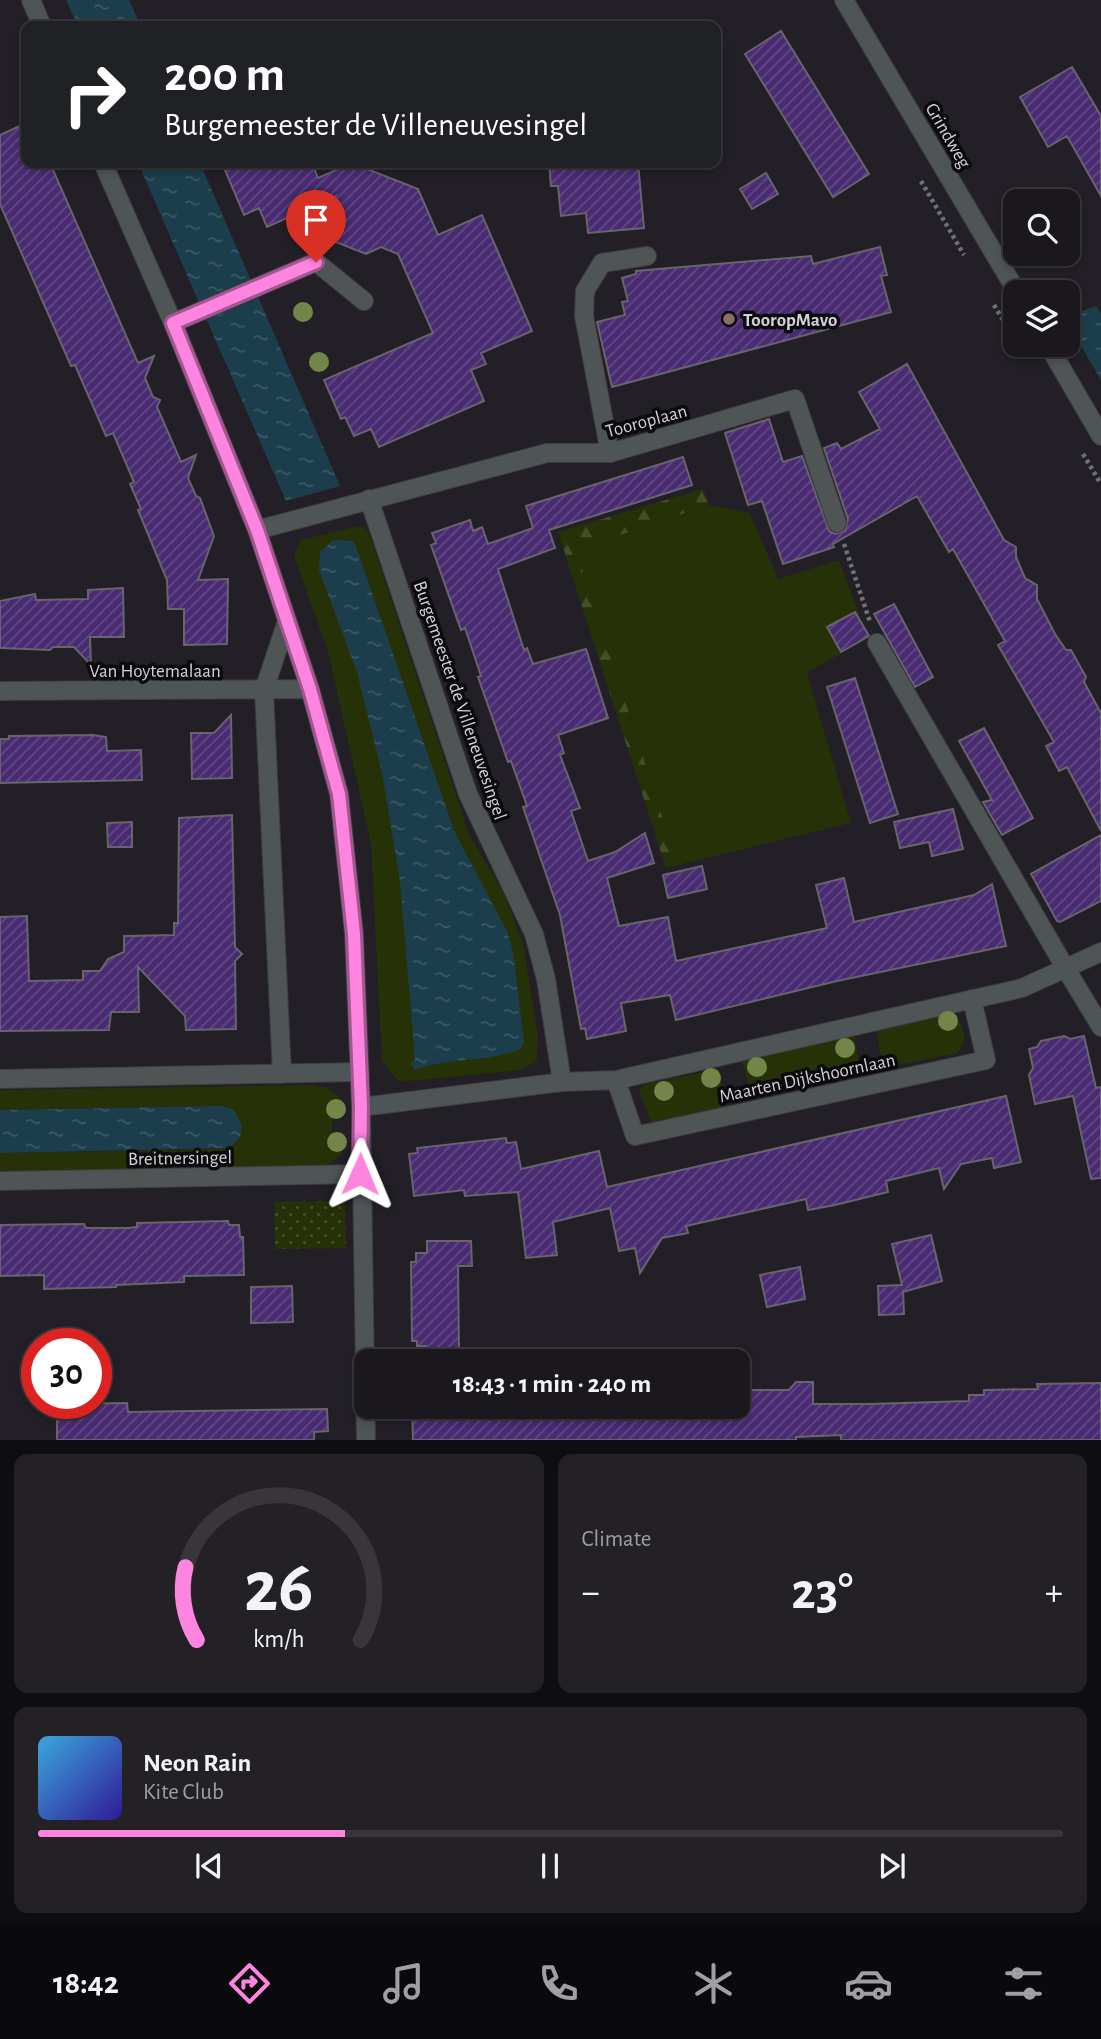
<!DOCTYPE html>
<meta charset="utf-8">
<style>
body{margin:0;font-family:"Alegreya Sans",sans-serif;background:#232026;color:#f1f3f6;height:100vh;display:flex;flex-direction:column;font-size:26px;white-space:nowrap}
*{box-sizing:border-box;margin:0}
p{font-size:23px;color:#9f9fa4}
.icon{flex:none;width:38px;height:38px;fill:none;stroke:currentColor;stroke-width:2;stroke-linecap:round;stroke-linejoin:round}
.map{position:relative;height:1440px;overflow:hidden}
.details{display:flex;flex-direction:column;gap:14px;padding:14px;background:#0e0d10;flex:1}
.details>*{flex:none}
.hud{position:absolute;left:21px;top:21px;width:700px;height:147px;border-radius:14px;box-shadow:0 4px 10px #0003,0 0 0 2px #38363b;background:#202124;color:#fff;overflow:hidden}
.controls{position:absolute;left:1003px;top:189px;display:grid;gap:14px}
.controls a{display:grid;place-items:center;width:77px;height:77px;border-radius:14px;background:#1a171d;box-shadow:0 4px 10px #0003,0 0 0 2px #38363b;font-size:35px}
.speed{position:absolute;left:21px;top:1328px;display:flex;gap:14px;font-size:35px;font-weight:700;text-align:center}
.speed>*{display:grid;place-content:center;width:91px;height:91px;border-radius:50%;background:#1a171d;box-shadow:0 4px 10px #0003,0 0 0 2px #38363b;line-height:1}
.speed .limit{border:10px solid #d22;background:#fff;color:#111}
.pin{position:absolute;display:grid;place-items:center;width:60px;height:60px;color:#fff;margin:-72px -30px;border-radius:50% 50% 50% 0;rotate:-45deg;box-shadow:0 0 7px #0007}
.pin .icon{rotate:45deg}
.me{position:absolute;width:77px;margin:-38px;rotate:1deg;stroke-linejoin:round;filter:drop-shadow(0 0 5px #0008)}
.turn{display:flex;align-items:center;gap:24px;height:147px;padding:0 28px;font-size:32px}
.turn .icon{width:91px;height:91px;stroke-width:2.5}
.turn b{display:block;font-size:49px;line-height:60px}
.big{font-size:52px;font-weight:700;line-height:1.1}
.details .widget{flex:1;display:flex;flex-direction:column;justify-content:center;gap:10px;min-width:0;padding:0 24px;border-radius:14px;background:#232026}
.details .dial{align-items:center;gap:0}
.dial svg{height:182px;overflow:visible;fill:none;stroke:#38363b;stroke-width:7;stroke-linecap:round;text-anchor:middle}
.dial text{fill:#f1f3f6;stroke:none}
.song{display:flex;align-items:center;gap:21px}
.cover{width:84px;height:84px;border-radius:10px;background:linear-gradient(135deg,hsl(200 70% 55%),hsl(250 70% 35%))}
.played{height:7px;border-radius:4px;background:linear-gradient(90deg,#fe85df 30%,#38363b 30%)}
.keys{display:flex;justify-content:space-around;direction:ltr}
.heat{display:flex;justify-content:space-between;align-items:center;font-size:38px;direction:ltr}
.details .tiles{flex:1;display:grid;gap:14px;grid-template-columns:1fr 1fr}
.widget:last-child{grid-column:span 2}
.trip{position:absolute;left:354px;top:1349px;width:396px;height:70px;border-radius:14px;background:#1a171d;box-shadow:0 4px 10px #0003,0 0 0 2px #38363b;font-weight:700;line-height:70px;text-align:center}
.menu{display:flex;height:112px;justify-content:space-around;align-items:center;background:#0a090c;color:#9f9fa4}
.menu .icon{width:49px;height:49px}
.menu .on{color:#fe85df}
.menu b{font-size:32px;color:#f1f3f6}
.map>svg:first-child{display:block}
.grass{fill:#273107}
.forest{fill:url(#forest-firs)}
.park{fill:url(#park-dots)}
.water{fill:url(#water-ripples)}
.building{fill:url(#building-hatch);stroke:#67646d;stroke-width:2}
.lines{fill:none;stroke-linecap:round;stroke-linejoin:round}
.service-casing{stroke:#3e3b43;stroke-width:20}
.minor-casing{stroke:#3e3b43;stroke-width:20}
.tertiary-casing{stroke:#3e3b43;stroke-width:20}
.path{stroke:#727077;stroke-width:4.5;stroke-dasharray:3.5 3.5;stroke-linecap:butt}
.service{stroke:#4f5555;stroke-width:18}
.minor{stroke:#4f5555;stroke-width:18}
.tertiary{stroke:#4f5555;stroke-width:18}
.tree{fill:#748549}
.route-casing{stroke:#a55691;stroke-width:18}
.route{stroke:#fe85df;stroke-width:12}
.education-dot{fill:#8d6e63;stroke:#0b0a0d;stroke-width:2.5}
.labels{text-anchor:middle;stroke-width:7;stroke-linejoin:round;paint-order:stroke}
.street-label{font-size:19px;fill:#d3d1d7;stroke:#0b0a0d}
.poi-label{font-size:19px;font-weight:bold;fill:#d3d1d7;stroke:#0b0a0d;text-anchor:start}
</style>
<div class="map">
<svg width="1101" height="1441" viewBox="0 0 1101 1441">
<defs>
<pattern id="forest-firs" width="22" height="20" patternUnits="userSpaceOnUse" patternTransform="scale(1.75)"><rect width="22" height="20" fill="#273107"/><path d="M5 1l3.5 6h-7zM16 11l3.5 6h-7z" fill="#454e2a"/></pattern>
<pattern id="park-dots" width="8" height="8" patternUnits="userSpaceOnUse" patternTransform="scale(1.75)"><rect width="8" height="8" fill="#273107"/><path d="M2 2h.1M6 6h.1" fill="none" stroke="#454e2a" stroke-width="1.8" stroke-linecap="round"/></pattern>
<pattern id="water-ripples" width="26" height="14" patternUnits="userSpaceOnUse" patternTransform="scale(1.75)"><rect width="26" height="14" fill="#1c3e4c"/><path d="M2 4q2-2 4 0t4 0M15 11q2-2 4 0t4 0" fill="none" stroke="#3c5965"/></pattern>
<pattern id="building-hatch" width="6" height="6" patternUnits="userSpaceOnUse" patternTransform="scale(1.75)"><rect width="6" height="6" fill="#492b72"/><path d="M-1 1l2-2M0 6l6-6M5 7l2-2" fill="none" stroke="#624985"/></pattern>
</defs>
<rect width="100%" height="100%" fill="#221f27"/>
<path class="grass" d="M709 505 750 513 778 579 839 560 868 638 807 673 851 823 678 865 576 550Z
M359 526 368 530 469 834 505 896 523 944 538 1035 537 1061 521 1070 399 1082 382 1061 371 844 328 652 294 555 301 540Z
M950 1015 961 1024 965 1039 958 1053 883 1068 876 1030Z
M854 1036 861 1075 752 1099 742 1060Z
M719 1069 726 1108 651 1122 639 1092 644 1084Z
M313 1085 328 1088 340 1097 341 1116 332 1117 333 1136H341V1156L326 1165 0 1172V1153L221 1149 222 1106 0 1110V1090Z"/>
<path class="forest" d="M703 489 709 505 576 550 678 865 666 868 558 532Z"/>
<path class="park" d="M345 1201 346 1248 275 1249 274 1202Z"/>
<path class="water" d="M66 0H129L141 26H78Z
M138 163H200L340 486 286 501Z
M1096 306 1101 314V380L1068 324V316Z
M333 540 354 541 455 833 507 931 513 952 524 1041 521 1049C487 1063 449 1057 414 1070L411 1063 415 1060 400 881 382 773 357 672 319 570 320 552Z
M222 1106 234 1110 242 1126 240 1137 229 1148 0 1153V1110Z"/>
<path class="building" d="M781 31 869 174 833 197 745 54Z
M1072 67 1101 116V196L1067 136 1048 147 1020 97Z
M26 123V163H50L138 363 154 356 145 378 153 397 160 400 157 407 181 462 196 455 188 478 196 496 200 498 214 536 198 580 228 579 227 644 184 645V609H168L167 580 138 510 141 509 130 484 134 482 113 433 106 436 75 365 71 366 0 204V135Z
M222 163H312L318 178 352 163 418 189 438 235 482 215 532 331 481 353 486 364 471 370 484 401 379 447 371 429 354 436 345 417 341 419 324 380 433 333 398 254 381 247 366 254 321 236 336 196 267 227 259 208 244 215Z
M549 163H638L644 228 588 233 586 213 561 216 558 186H551Z
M766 173 778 194 752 209 740 189Z
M880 247 887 275 881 276 891 312 612 387 597 322 625 315 622 302 628 301 622 278 636 274V271L811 256 813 264Z
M907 364 1004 540 1016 547V557L1025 578 1037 585V599L1055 634 1066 650H1071L1086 677 1084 682 1101 713V831L1067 767 1059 771 1046 746 1054 742 998 645 1005 641 953 549 949 552 917 496 833 544 834 547 783 564 762 501 748 505 725 433 769 419 783 462 802 456 829 531 835 534 845 531 848 519 824 448 837 443 841 449 880 429 859 392Z
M683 457 692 485 549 530 555 548 498 569 524 650 527 648 533 664 586 649 608 718 558 735 564 753 560 755 580 808 571 811 588 861 615 852 645 833 654 863 607 878 619 926 668 917 676 961 827 928 816 885 844 878 854 922 974 895 992 884 1006 946 837 981 676 1020 670 995 621 1003 626 1031 587 1039 585 1028 581 1029 560 915 523 807 527 806 511 761 508 762 478 677 481 676 465 628 461 630 431 545 436 543 432 533 470 520 473 531 482 527 488 544 533 528 526 506Z
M123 588 124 637H90L91 665 74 647H53L50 650 0 648V601L35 594 36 600 88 599V590Z
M894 604 933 677 915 687 874 614Z
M855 612 869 636 841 652 827 627Z
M855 678 898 814 870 823 827 687Z
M231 715 232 778 192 779 191 733H214Z
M984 728 1033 818 1002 835 983 802 992 800 959 741Z
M93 735 106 737 107 751 141 750 142 780 0 783V739H9V736Z
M953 809 963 849 932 856 929 842 900 848 894 822Z
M232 815 235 947 242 954 235 961 236 1029 186 1030 185 1016 138 967 139 1012H111L109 1030 0 1031V917L27 916 29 981 83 980V971H100L108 959 124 952V936L174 935V923H178L179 818Z
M132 822V847H108L107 823Z
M1101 835V901L1060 922 1057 921 1031 874Z
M702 866 707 889 668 898 663 875Z
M1064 1036 1070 1039 1084 1036 1096 1088 1101 1087V1178L1091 1179 1073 1096 1035 1104 1029 1075 1033 1068 1029 1049 1037 1047 1041 1041Z
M1006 1096 1021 1162 994 1168 992 1158 961 1164 944 1189 939 1168 886 1181 888 1192 835 1205 808 1210 806 1199 686 1226 688 1233 662 1238 640 1273 635 1248 619 1251 610 1208 553 1222 557 1255 526 1258 518 1192 465 1196 464 1190 414 1196 409 1154 418 1153 417 1148 506 1138 507 1143 516 1142 521 1169 599 1151 607 1187Z
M228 1221 229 1225H239L240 1237H243L244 1275 184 1276V1282L116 1285V1287L44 1289V1275L0 1276V1225L84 1224 86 1228H128L137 1227V1223Z
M931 1235 942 1281 903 1292V1290L904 1314 879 1315 878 1286 902 1285 892 1244Z
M427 1241H471L472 1266H458L459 1353 426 1354V1346H417V1341H412L411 1262H416V1253H427Z
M800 1267 805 1299 767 1307 760 1275Z
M292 1286 293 1322 251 1323V1287Z
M796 1382H813V1404H869L969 1401V1395H984V1390L1038 1389 1037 1384 1101 1383V1440H841V1435L796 1437V1440H413L412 1407H737V1402H742V1390H789Z
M127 1403 128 1412 327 1409 328 1431 314 1432V1440H57V1404Z"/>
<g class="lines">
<defs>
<path id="service" d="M647 256 602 263 585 291 584 316 610 453 795 399 837 523
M877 643 1066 969"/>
<path id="minor" d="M31 0 42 26
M103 163 173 323 257 530 310 689 339 794 354 934 361 1107 366 1441
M173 323 316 262 364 301
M369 499 468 794 534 934 546 979 562 1082
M257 530 547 453H610
M0 691 310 689
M1066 969 1101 1027
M282 1074 264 690 286 624
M0 1079 360 1072
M616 1080 635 1136 986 1060 972 999
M361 1107 562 1082 616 1080 1022 988 1101 952
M0 1181 361 1174"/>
<path id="tertiary" d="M844 0 1017 292
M1048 345 1101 436"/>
</defs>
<use href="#service" class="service-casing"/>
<use href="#minor" class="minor-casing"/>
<use href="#tertiary" class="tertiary-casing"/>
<path class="path" d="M921 181 964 255
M994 305 1015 340
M1018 345 1025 356
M1083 454 1101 484
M844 544 870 622"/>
<use href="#service" class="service"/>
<use href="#minor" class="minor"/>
<use href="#tertiary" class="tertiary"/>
</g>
<g class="tree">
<circle cx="303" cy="312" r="10"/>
<circle cx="319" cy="362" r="10"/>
<circle cx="948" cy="1021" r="10"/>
<circle cx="845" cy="1048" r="10"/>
<circle cx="757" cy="1067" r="10"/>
<circle cx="711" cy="1078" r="10"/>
<circle cx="664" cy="1091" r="10"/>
<circle cx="336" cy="1109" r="10"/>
<circle cx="337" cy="1142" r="10"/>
</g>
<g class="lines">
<defs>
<path id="route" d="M316 262 173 323 257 530 310 689 339 794 354 934 361 1107 360 1174"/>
</defs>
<use href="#route" class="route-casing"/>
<use href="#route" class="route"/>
</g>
<circle class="education-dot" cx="729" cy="319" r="7"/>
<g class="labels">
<g class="street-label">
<text transform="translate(949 135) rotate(60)" y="7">Grindweg</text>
<text transform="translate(646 420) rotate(-15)" y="7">Tooroplaan</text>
<text x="155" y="677">Van Hoytemalaan</text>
<text transform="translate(461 700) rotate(71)" y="7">Burgemeester de Villeneuvesingel</text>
<text transform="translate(807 1077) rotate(-12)" y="7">Maarten Dijkshoornlaan</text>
<text transform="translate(180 1157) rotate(-1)" y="7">Breitnersingel</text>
</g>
<g class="poi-label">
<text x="743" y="326">TooropMavo</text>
</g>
</g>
</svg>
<div class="controls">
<a><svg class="icon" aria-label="search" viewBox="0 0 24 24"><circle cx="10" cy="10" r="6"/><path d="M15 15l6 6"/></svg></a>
<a><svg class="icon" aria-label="layers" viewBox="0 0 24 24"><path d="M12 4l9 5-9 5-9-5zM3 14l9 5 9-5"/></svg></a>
</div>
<div class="speed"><div class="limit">30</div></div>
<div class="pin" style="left:316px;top:262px;background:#d93025"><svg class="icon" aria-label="arrive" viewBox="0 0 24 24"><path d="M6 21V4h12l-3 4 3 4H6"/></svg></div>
<svg class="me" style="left:360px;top:1174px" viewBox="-20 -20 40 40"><path d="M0-17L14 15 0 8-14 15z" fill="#fe85df" stroke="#fff" stroke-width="4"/></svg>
<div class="trip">18:43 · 1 min · 240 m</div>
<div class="hud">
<div class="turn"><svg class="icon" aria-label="right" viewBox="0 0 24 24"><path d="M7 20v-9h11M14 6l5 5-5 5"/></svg><div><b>200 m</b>Burgemeester de Villeneuvesingel</div></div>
</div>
</div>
<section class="details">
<div class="tiles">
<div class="widget dial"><svg viewBox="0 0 100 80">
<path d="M14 69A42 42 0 1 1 86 69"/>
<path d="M14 69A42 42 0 0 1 9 37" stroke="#fe85df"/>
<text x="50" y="56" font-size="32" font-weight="700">26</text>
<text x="50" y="72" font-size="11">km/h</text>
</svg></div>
<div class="widget"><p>Climate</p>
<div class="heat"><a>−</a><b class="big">23°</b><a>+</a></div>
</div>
<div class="widget">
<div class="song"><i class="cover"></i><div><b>Neon Rain</b><p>Kite Club</p></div></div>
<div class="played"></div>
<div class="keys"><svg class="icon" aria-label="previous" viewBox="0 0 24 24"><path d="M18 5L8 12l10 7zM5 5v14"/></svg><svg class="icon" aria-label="pause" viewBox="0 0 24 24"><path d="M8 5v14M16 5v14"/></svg><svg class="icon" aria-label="next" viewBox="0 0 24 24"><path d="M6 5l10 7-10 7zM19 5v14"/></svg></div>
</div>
</div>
</section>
<nav class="menu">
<b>18:42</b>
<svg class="icon on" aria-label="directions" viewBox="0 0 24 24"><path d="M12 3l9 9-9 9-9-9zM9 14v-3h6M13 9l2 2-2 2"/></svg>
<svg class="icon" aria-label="music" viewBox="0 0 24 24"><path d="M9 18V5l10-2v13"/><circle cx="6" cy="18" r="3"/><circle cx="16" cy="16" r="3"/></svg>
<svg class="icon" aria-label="phone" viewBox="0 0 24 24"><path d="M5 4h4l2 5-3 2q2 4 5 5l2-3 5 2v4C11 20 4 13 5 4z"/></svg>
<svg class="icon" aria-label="climate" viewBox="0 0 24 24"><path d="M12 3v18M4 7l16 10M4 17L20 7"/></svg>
<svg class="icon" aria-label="car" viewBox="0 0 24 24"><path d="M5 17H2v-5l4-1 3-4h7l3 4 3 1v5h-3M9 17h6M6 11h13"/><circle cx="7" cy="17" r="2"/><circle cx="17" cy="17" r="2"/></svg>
<svg class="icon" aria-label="filters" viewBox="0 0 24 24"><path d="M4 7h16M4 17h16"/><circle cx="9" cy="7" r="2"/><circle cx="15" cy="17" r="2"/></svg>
</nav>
